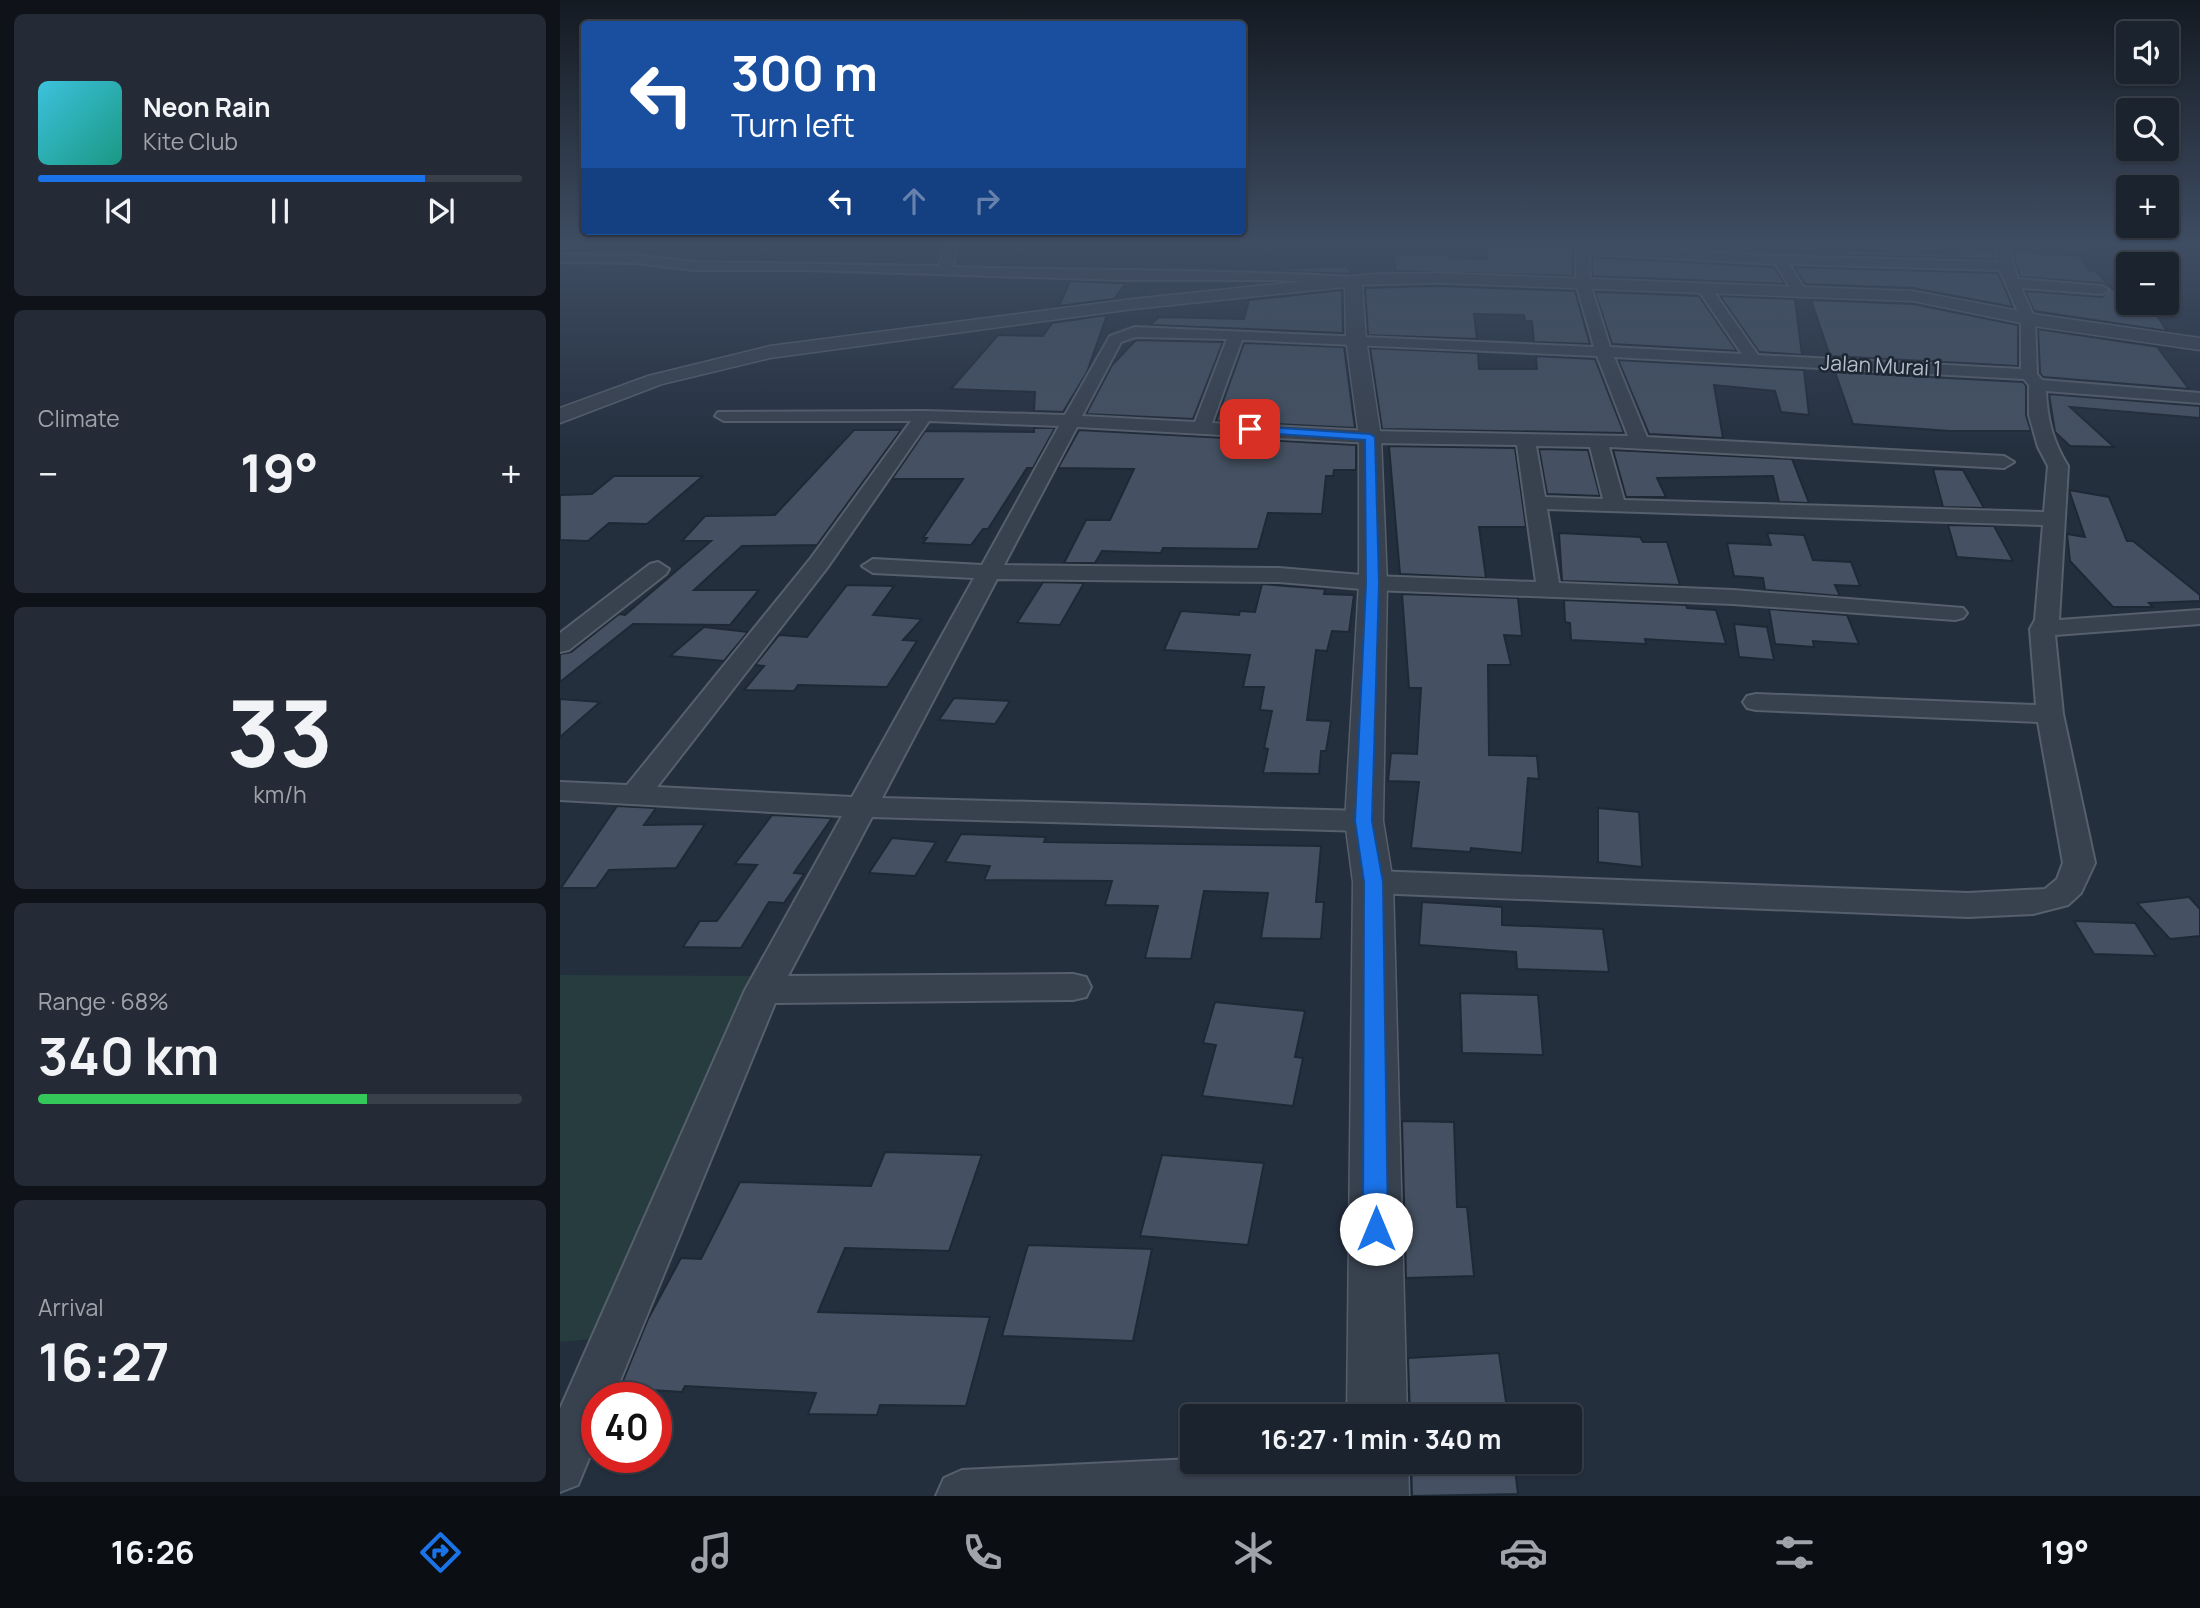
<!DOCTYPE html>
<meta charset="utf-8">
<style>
body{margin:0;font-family:Manrope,sans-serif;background:#242b36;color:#f1f3f6;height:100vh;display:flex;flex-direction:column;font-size:26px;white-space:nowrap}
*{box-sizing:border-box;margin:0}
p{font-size:23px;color:#a0a4aa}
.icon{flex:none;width:38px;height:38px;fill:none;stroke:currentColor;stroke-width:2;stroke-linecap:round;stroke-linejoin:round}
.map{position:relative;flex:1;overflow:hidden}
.sheet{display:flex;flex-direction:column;gap:14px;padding:14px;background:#0f1319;width:560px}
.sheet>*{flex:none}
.guide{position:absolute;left:21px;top:21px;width:665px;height:214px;border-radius:7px;box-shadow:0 2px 5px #0004,0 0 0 2px #39404a;background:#1a4fa0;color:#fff;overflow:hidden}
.buttons{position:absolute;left:1556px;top:21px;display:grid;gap:14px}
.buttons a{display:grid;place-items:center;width:63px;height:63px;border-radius:7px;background:#1b232e;box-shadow:0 2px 5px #0004,0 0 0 2px #39404a;font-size:35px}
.speed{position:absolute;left:21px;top:1382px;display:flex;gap:14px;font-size:35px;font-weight:700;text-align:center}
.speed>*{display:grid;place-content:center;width:91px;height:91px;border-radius:50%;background:#1b232e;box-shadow:0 2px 5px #0004,0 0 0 2px #39404a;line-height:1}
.speed .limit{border:10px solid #d22;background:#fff;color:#111}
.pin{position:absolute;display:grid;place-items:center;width:60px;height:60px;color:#fff;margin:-30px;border-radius:14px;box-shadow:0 4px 10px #0006}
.me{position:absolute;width:77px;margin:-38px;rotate:0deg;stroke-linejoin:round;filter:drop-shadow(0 0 5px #0008)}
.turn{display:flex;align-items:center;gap:24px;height:147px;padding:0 35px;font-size:32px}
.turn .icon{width:91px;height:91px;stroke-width:2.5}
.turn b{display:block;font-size:49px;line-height:60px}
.lanes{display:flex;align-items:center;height:66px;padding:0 35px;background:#0003;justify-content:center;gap:35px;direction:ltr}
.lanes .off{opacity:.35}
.big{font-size:52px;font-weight:700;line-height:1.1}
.sheet .card{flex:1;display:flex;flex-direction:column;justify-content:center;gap:10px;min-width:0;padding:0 24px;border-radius:10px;background:#242b36}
.sheet .dial{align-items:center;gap:0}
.dial b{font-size:91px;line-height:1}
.song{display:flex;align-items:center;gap:21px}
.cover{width:84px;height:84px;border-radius:10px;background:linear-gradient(135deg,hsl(190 70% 55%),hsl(170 70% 35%))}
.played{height:7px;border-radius:4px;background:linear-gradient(90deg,#1a73e8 80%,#39404a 80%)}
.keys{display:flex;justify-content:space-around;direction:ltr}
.heat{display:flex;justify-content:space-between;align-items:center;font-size:38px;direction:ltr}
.charge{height:10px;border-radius:5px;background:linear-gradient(90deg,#34c759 68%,#39404a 0)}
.trip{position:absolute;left:620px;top:1404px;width:402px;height:70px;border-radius:7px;background:#1b232e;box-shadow:0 2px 5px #0004,0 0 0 2px #39404a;font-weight:700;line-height:70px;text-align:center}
.menu{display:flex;height:112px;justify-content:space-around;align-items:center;background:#0b0e12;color:#a0a4aa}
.menu .icon{width:49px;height:49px}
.menu .on{color:#1a73e8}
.menu b{font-size:32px;color:#f1f3f6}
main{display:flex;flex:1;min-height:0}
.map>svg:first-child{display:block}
.green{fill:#263c3f}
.building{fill:#455162;stroke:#1f2835;stroke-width:2}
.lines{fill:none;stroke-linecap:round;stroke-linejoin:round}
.minor-casing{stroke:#565f6c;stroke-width:4}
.tertiary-casing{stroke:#565f6c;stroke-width:3}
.minor{fill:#38414e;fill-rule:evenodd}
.tertiary{fill:#38414e;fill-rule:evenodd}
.route{fill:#1a73e8;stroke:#114b97;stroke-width:2}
.labels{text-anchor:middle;stroke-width:5;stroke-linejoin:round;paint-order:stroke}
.far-street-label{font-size:21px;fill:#b4bcc9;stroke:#1d2633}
</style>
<main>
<section class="sheet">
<div class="card">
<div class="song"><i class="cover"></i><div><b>Neon Rain</b><p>Kite Club</p></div></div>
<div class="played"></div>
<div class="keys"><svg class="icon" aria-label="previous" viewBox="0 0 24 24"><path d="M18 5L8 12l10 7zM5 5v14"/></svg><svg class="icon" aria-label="pause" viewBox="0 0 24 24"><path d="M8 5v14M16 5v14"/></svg><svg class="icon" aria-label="next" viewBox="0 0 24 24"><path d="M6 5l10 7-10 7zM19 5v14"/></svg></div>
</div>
<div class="card"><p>Climate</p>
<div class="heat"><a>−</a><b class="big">19°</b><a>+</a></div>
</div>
<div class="card dial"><b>33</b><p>km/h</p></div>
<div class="card"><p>Range · 68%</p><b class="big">340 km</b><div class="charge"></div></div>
<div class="card"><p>Arrival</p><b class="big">16:27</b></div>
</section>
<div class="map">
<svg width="1640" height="1496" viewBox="0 0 1640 1496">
<rect width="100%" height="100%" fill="#242f3e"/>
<path class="green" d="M0 975 194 976 32 1339 0 1342Z"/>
<path class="building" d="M925 244H1013V276L836 271 833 254 886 253 888 258 927 259Z
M1058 244H1110L1190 252Z
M1398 247 1433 250 1435 259 1286 255 1281 250 1401 254Z
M1452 251 1520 256 1528 270 1535 271 1559 295H1568V303H1589L1607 331 1474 311 1465 291 1542 297 1551 289 1542 283 1460 277Z
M1032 257 1214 267 1225 284 1032 276Z
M787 266 792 274 715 271V269Z
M1234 267 1438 273 1453 307 1353 288 1245 284Z
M510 281 561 283H566L554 299 499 306Z
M878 286 1015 291 1030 344 974 342 972 321H965L964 315 914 314 917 339 808 335 805 288Z
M782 290 783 333 590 325 599 317 684 319 689 300Z
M1035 292 1139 296 1177 351 1052 344Z
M1160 296 1235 299 1242 355 1199 352Z
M1251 300 1353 304 1458 325V366L1270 356Z
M547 315 527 372 503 412 474 411 475 392 391 389 438 335 483 336 492 323Z
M1478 329 1619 350 1598 348 1629 389 1483 377 1480 373Z
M576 340 663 342 633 419 526 414 552 365Z
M684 343 784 347 795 428 656 421Z
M810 348 918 353 919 369H977L976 356 1035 359 1064 433 822 429Z
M1058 360 1244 370 1249 415 1221 412 1215 391 1154 385 1163 438 1089 434Z
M1275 372 1463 382 1466 386V415L1471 431H1390L1293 424Z
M1489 394 1640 406V418L1510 407 1554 447 1510 446 1495 432Z
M474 428H495L473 468H467L428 529H423L411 545 363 543 367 538H363L403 479H332L365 431 474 432Z
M294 430H341L257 545 182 546 134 590H199L170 625 73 624 0 682V654L11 652 59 614 65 615 151 541H122L145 516 215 515Z
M519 430 796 445V470H774L773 476H766L762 514 708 513 698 549 603 548 601 553 542 551 535 563H504L526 520H550L574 469 498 468Z
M829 446 955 448 966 527H919L926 578 840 574Z
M979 449 1028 450 1040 496 987 494Z
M1053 450 1232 459 1249 503 1219 502 1213 476 1097 478 1106 497H1066Z
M1373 469 1403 470 1424 508 1383 507Z
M54 476H143L87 524 49 523 28 541 0 540V495L32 494Z
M1509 490 1549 497 1567 541H1573L1640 595V601L1589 603 1593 607H1553L1510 561 1507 534 1525 537Z
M1388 525 1434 526 1453 561 1397 557Z
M999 533 1080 537 1083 542H1107L1120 585 1002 581Z
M1207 533 1244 535 1253 560 1291 562 1300 586 1275 585 1280 596 1205 590 1203 578 1174 576 1167 543 1211 545Z
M483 582 524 583 500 625 457 623Z
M702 584 765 589 764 594 794 595 789 632 772 631 767 651 756 650 747 720 771 721 766 751H761L759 774 703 773 708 749 704 748 712 711 700 710 704 687H683L690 655 604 650 621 611 679 615 680 611 695 612Z
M287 585 334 586 313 615 362 619 343 640 357 641 327 687 238 685 234 691 184 690 204 666 195 665 219 635 247 637Z
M842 594 958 598 962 636 944 635 951 665H928L929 755 977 756 979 779 968 778 962 853 911 848 910 852 851 848 859 782 828 781 831 753 857 754 861 688H849Z
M1004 600 1126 605 1127 608 1156 610 1166 644 1085 639 1086 644 1011 640 1010 623 1005 622Z
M1209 609 1287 615 1299 644 1253 641 1254 647 1215 644Z
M1174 624 1207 627 1214 660 1179 657Z
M144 627 188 632 164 661 110 656Z
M394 698 450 701 435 724 379 720Z
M0 699 40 702 0 737Z
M57 806 96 808 84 825 145 824 116 868 49 870 36 888H1Z
M1038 808 1079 812 1082 867 1038 862Z
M212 815 272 818 234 873 244 874 224 903 209 902 181 948 123 947 140 921H157L197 865 175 864Z
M401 834 486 837 484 842 761 846 756 902H764L761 939 701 938 708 893 644 891 631 959 585 958 598 906 545 905 552 881 424 880 430 866 385 862Z
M332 838 376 842 355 876 309 873Z
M1629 897 1640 909V936L1610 939 1577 903Z
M862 902 942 907V925L1043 929 1049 972 957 969 956 952 859 945Z
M1514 921 1575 923 1596 956 1534 954Z
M900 993 978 995 983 1055 902 1053Z
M655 1002 745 1011 735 1057 743 1058 733 1106 642 1096 656 1045 643 1043Z
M842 1121 894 1122 897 1207H907L914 1276 846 1278Z
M325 1152 422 1155 389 1251 285 1248 258 1312 430 1317 406 1406 320 1405 317 1415 248 1414 256 1393 125 1386 122 1392 60 1388 88 1319 121 1258 141 1259 180 1182 311 1186Z
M602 1155 704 1163 688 1245 580 1236Z
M468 1245 592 1249 573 1341 442 1336Z
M939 1353 948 1416H850L848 1358Z
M851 1461H954L958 1494 852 1496Z"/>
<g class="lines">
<defs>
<path id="minor" d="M387 244H399L392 267C525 271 660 269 793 277L800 281 793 285 713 280H561L250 270H134L76 263 0 262V254L76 255 134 262 379 266Z
M1016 244 1220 256 1438 262 1435 244H1447L1458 279 1542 286 1549 290 1542 294 1461 288 1475 319 1477 374 1482 380 1640 393V403L1486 391C1487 419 1493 442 1508 466L1499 620 1640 610V624L1495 635 1503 714 1535 863 1521 893 1508 905 1473 914 1408 917 813 893 802 890 797 882 802 874 813 871 1408 893 1485 889 1497 879 1503 863 1478 722 1196 710 1187 708 1183 702 1187 696 1196 694 1476 705 1470 629 1475 620 1483 525 987 509 999 583 1173 590 1403 608 1407 613 1403 618 1395 620 1173 604 813 590 719 582 437 579 322 798 804 811 815 814 819 821 815 828 804 831 312 817 228 976 513 974 526 977 531 987 526 997 513 1000 215 1003 53 1398H37V1439L18 1485 0 1492V1409L185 990 282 816 0 800V782L67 785 251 558 351 421H164L155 416 158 412 364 411 505 415 550 336 575 327 1034 347 1016 283ZM1029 254 1216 264 1234 294 1239 295 1246 291 1229 264 1440 270 1461 319V369L1198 355 1149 285 1144 284 1137 288 1182 354 1050 347 1030 283ZM576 337 667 339 635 422 522 416 561 342ZM682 340 1037 356 1068 436 810 431 652 423ZM1054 357 1464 379 1469 385V415L1478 447 1488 466 1484 512 1064 500 1049 447 1444 468 1454 462 1444 456 1087 437ZM369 421 499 426 422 565 313 559 302 566 313 573 414 578 292 797 97 787 267 568ZM517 427 810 443 957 445 976 582 813 576 719 568 444 565ZM976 446 1030 447 1043 499 985 497Z
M98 562 109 569 106 574 9 650 0 652V633L90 564Z
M632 1459 837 1461 842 1475 835 1493 827 1496H376L384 1478 402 1470Z"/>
<path id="tertiary" d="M878 273 1353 291 1480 315 1640 338V350L1480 327 1353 301 878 283 802 285 806 339 821 437 827 583 823 821 833 882 847 1416H787L793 882 785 821 799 583V437L786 339 785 287 573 309 210 358 102 384 0 423V408L88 376 210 346 573 299 813 274Z
M786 1461H848L849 1496H785Z"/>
</defs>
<use href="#minor" class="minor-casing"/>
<use href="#tertiary" class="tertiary-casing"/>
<use href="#minor" class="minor"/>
<use href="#tertiary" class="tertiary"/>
</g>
<linearGradient id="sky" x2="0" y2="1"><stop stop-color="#141a22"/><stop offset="0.54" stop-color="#3f4d63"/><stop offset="1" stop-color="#3f4d63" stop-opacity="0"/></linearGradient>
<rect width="1640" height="453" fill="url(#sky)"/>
<path class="route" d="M690 426 810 434 815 437 819 583 812 821 823 882 828 1229 824 1237 816 1240 807 1237 803 1229 804 882 795 821 806 583 805 440 686 432V427Z"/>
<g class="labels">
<g class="far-street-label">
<text transform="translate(1321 366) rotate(3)" y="7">Jalan Murai 1</text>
</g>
</g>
</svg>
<div class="buttons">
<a><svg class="icon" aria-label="sound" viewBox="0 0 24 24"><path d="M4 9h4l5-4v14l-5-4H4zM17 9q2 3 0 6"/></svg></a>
<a><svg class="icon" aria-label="search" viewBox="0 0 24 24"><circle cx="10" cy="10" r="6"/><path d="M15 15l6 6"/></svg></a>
<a>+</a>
<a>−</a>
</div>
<div class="speed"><div class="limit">40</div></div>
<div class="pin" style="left:690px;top:429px;background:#d93025"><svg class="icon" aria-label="arrive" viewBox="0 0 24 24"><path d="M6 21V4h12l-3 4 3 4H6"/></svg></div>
<svg class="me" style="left:816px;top:1229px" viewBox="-20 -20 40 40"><circle r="19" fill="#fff"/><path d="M0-13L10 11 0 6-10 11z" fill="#1a73e8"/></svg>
<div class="trip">16:27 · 1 min · 340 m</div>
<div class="guide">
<div class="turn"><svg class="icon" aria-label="left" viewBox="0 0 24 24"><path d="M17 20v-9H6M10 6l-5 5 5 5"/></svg><div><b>300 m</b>Turn left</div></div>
<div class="lanes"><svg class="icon" aria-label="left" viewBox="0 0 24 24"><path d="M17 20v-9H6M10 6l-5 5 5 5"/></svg><svg class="icon off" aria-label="ahead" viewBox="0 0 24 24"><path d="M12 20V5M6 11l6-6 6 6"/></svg><svg class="icon off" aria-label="right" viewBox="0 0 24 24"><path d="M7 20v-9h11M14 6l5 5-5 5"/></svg></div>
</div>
</div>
</main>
<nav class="menu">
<b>16:26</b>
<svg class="icon on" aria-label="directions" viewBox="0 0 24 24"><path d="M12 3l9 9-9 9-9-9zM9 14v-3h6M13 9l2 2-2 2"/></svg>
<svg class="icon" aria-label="music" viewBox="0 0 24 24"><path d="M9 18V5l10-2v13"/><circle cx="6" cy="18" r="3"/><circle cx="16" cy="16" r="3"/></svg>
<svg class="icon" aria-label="phone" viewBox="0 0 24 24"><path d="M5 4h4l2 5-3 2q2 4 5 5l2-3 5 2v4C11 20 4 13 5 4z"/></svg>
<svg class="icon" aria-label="climate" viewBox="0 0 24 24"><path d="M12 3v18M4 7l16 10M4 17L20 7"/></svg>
<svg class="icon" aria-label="car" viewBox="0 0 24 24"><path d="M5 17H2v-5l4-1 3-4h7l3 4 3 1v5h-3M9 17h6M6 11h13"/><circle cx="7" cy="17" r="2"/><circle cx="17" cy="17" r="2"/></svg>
<svg class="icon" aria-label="filters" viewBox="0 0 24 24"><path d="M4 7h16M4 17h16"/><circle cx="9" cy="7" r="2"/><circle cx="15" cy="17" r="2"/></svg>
<b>19°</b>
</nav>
